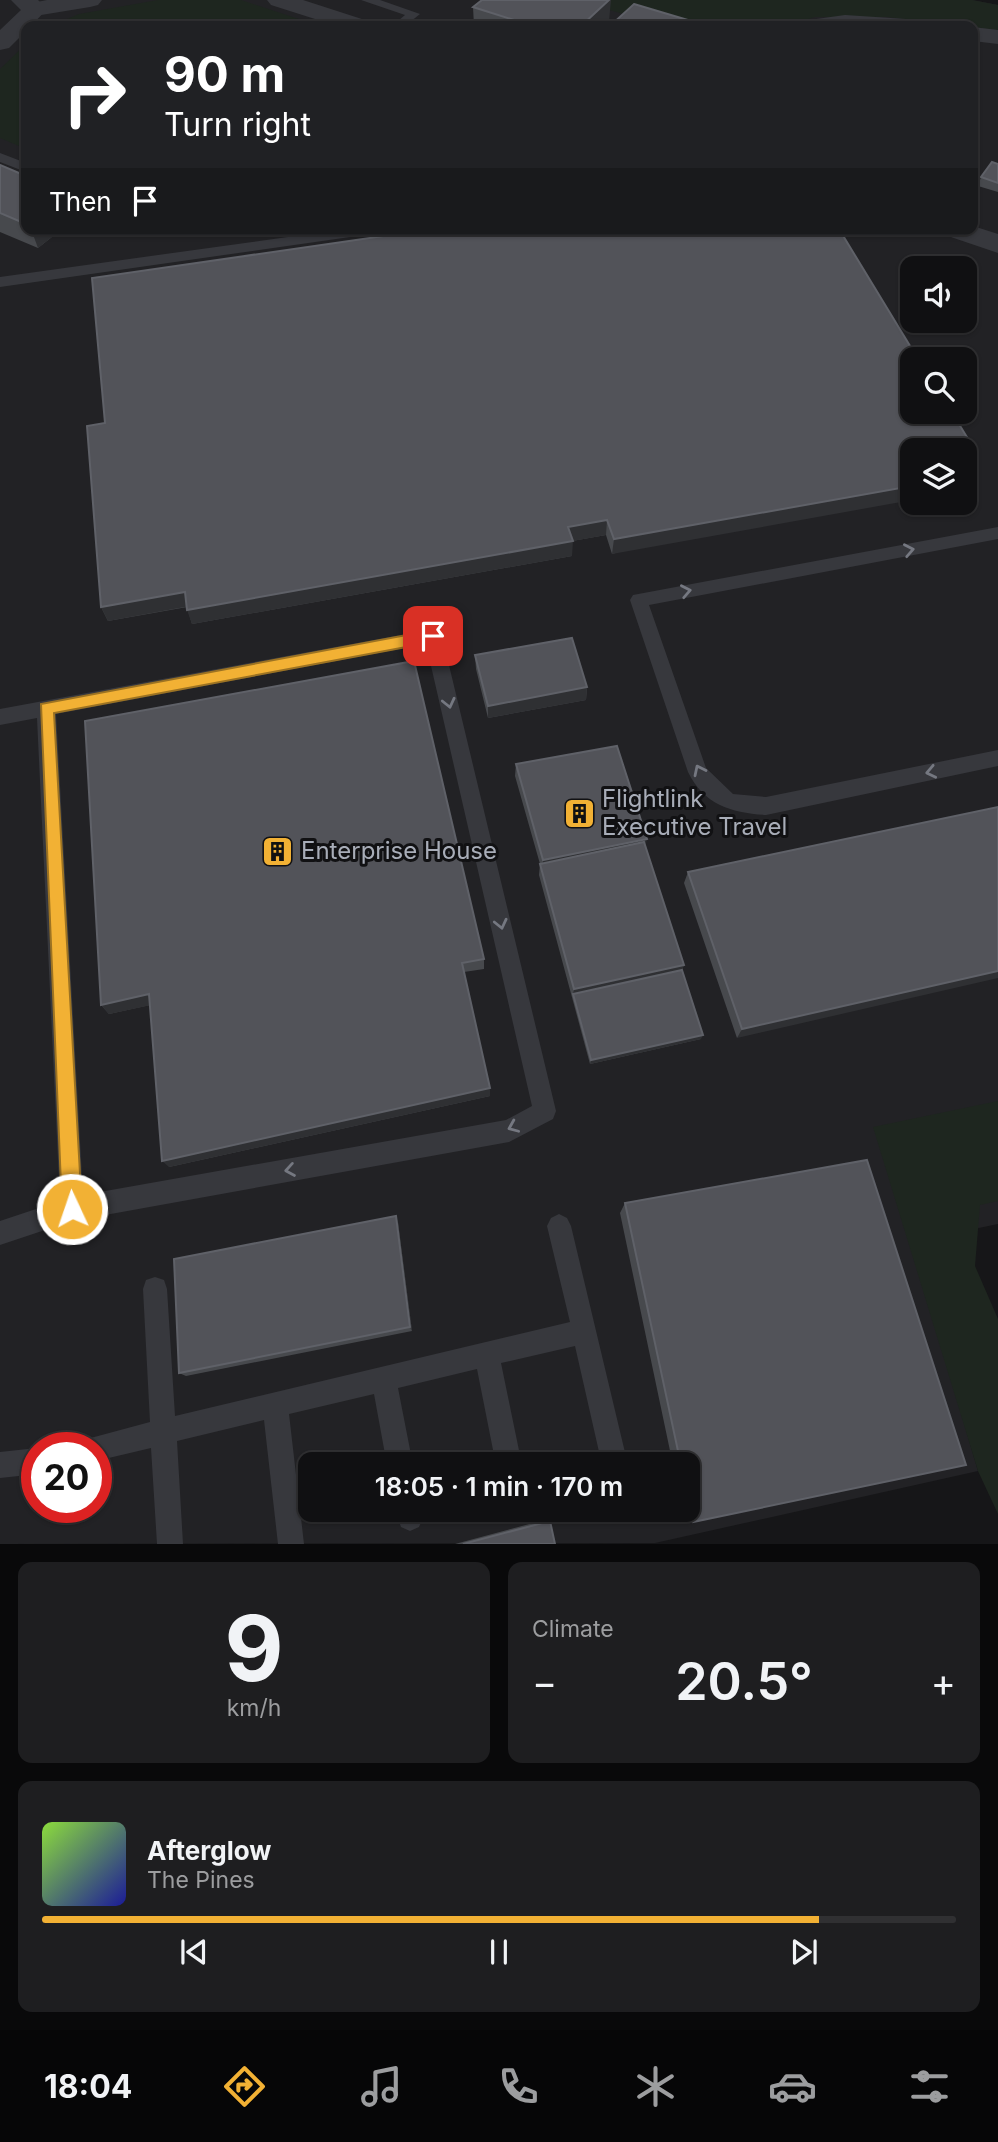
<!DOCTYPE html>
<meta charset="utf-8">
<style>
body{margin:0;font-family:Inter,sans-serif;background:#1e1e20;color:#f1f3f6;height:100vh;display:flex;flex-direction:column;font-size:26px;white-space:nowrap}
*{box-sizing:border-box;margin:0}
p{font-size:23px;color:#9c9d9f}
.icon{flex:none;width:38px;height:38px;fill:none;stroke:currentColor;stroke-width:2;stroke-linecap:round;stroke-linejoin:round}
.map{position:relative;height:1544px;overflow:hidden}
.drawer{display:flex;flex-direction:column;gap:18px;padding:18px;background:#09090a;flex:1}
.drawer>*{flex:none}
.hud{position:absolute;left:21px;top:21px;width:957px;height:214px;border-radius:14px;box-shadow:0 2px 5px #0004,0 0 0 2px #303032;background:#202124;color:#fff;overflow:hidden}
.fabs{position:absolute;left:900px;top:256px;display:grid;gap:14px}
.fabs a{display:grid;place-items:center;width:77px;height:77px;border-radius:14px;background:#101012;box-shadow:0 2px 5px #0004,0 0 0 2px #303032;font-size:35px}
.speed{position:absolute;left:21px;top:1432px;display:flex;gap:14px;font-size:35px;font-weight:700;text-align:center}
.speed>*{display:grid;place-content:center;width:91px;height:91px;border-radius:50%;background:#101012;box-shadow:0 2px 5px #0004,0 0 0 2px #303032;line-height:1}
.speed .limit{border:10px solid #d22;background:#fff;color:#111}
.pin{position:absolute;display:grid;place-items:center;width:60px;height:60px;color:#fff;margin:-30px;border-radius:14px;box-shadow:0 4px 10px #0006}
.me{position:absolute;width:77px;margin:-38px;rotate:357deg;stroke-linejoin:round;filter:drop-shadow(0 0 5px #0008)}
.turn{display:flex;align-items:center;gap:24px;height:147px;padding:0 28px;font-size:32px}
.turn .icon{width:91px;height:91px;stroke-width:2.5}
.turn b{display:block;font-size:49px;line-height:60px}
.then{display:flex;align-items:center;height:66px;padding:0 28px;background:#0003;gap:14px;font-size:26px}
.big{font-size:52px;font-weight:600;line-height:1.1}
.drawer .tile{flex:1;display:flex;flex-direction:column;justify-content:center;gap:10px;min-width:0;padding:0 24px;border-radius:14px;background:#1e1e20}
.drawer .dial{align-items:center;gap:0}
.dial b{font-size:91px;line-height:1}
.song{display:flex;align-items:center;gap:21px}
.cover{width:84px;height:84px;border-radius:10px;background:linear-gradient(135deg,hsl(90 70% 55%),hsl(240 70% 35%))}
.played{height:7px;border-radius:4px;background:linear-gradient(90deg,#f2b134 85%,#303032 85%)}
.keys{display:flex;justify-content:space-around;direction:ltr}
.heat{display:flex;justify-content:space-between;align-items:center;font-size:38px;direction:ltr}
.drawer .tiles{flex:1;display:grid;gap:18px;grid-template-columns:1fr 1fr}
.tile:last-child{grid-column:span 2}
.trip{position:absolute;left:298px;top:1452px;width:402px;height:70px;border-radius:14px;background:#101012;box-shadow:0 2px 5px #0004,0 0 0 2px #303032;font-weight:600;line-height:70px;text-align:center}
.tab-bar{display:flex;height:112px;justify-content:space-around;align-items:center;background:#060607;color:#9c9d9f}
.tab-bar .icon{width:49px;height:49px}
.tab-bar .on{color:#f2b134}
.tab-bar b{font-size:32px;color:#f1f3f6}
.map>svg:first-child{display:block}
.built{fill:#222225;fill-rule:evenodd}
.green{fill:#1e261f}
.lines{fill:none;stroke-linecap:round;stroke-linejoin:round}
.service{fill:#37383d;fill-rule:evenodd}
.minor{fill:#37383d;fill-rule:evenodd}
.tertiary{fill:#37383d;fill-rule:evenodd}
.wall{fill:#47494d}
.shaded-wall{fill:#2f3033}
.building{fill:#525359;stroke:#5f6168;stroke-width:2}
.oneway{stroke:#757881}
.route{fill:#f2b134;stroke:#9d7322;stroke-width:2}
.labels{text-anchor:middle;stroke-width:6;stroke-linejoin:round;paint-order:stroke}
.poi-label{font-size:24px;fill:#a8adb8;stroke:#111113;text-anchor:start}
</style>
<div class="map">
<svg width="998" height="1544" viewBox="0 0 998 1544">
<rect width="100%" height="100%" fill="#161618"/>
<path class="built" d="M0 0H972L998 5V1224L911 1242 978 1471 655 1543 0 1544ZM26 26H973V229H26ZM912 268H964V320H912ZM912 359H964V411H912ZM912 450H964V502H912ZM37 1447H96V1507H37ZM310 1465H688V1510H310Z"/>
<path class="green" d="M158 0H241L320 26H51L79 14Z
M574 0H972L998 5V30L887 17H815L786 26H666Z
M26 44V149L0 138V69Z
M998 1101V1201L980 1205 975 1266 998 1319V1514L978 1471 873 1127Z"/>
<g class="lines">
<path class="service" d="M361 0H380L420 14 405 26H392L405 15Z
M0 153 26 163V172L0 162Z
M345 229H385L378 233 0 287V277Z
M998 527V539L649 605 706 768 733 794 766 797 998 750V766L766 815C732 813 704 805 688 772L630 600 633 595Z
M433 629 442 636 556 1111 553 1119 509 1142 72 1221 0 1245V1221L60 1201 37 718 0 725V709ZM426 644 532 1106 506 1120 83 1195 56 714Z
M559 1214 567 1218 571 1226 628 1465H602L575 1346 501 1363 522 1465H496L477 1369 398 1388 413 1465H387L374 1394 289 1414 304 1544H278L264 1420 177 1441 183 1544H157L151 1448 96 1461V1447H83L87 1439 150 1422 143 1289 146 1280 155 1277 164 1280 167 1289 175 1416 570 1322 547 1226 551 1218Z
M37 1448V1474L0 1478V1452Z
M395 1510H421L423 1518 419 1527 410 1531 401 1527Z"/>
<path class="minor" d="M47 0H102L98 5 90 7 35 16 27 14 23 9 27 4Z
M267 0H303L368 21 372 26H337L271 5Z
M845 15 906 19 914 21 918 26H798L802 21Z
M973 27 998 30V44L973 41Z
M973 226 998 234V253L945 235 941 229H973Z"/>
<path class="tertiary" d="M11 0H38L47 9 31 26H26V31L9 48 0 50V30L21 10Z"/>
</g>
<path class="wall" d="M473 7 609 21 603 26H474Z
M998 164V192L978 186 981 177Z
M0 165 26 176V229H62L38 248 0 232Z
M780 232 976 452 969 467 964 468V450L612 554 606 535 572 541V556L192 624 187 607 108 621 101 607 105 423Z
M475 655 587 687 586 700 488 718 476 669Z
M516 764 645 846 684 965 682 970 701 1039 590 1064 539 875 540 864 515 776Z
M998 807 737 1038 684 883 688 872Z
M484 959V969L464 972 490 1088V1096L169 1167 150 1005 109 1014 101 1005Z
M867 1160 966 1465 693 1522 685 1520 682 1510H688V1465H673L620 1213 625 1203Z
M398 1222 412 1331 186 1376 179 1373Z
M548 1519 550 1521 555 1544H455Z"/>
<path class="shaded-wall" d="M609 0H611L609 21 603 26H581Z
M31 229H62L38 248Z
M976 452 969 467 964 468V454Z
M912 486V500L612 554 614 539Z
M607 520 606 535 567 542 568 527Z
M573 541 572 556 192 624 187 610Z
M185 592 190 606 108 621 101 607Z
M587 687 586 700 488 718V706Z
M647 839 644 851 542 872 543 860Z
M684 965 680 975 573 994 574 989Z
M998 971V978L737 1038 742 1029Z
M149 994 156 1004 109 1014 101 1005Z
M703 1035 701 1039 590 1064 591 1060Z
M490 1088V1096L169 1167 162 1161Z
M396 1216 398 1222 412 1331 410 1327Z"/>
<path class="building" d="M482 0H609L581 26H533L473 7Z
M634 4 708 26H610Z
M992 162 998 164V183L981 177Z
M0 165 26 176V224L0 213Z
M432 229H779L780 232 798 229H839L918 359H912V411H951L976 452 964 454V450H912V486L614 539 607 520 568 527 573 541 187 610 185 592 101 607 87 426 105 423 92 278Z
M572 638 587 687 488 706 475 655Z
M414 661 484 959 462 963 490 1088 162 1161 149 994 101 1005 85 721Z
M617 746 647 839 543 860 516 764Z
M998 807V971L742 1029 688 872Z
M644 842 684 965 574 989 540 864Z
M682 970 703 1035 591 1060 573 994Z
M867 1160 966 1465 693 1522 688 1498V1465H681L625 1203Z
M396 1216 410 1327 179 1373 174 1259Z
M550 1521 555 1544H463Z"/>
<defs><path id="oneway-chevron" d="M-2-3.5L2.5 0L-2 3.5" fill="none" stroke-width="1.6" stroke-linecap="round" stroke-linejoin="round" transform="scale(1.75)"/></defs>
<g class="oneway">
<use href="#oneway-chevron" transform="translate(909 550) rotate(-11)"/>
<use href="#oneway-chevron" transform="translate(686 591) rotate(-11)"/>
<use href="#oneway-chevron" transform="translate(449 703) rotate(77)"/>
<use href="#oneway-chevron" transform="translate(699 770) rotate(-116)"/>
<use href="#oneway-chevron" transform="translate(931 772) rotate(168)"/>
<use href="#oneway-chevron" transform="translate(501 924) rotate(77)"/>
<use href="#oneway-chevron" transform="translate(513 1127) rotate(157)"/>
<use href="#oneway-chevron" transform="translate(290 1170) rotate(170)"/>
</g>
<path class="route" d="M433 630 440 636 433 642 54 713 82 1209 79 1216 72 1218 65 1216 62 1209 41 704Z"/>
<defs>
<symbol id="building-square" viewBox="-11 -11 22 22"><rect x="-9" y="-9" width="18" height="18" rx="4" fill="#f2b134" stroke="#111113"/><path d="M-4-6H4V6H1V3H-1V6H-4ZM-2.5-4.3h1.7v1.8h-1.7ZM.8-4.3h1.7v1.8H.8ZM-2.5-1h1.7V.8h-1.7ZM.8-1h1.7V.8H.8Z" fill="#111"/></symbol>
</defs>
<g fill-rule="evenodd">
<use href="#building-square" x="562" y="796" width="35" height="35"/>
<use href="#building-square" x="260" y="834" width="35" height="35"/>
</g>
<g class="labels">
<g class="poi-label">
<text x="602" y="807">Flightlink<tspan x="602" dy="28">Executive Travel</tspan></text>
<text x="301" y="859">Enterprise House</text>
</g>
</g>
</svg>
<div class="fabs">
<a><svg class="icon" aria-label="sound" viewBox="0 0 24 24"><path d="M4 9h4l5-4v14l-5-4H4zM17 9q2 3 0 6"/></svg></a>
<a><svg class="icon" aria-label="search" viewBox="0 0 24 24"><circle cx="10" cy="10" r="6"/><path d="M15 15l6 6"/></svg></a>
<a><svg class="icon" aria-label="layers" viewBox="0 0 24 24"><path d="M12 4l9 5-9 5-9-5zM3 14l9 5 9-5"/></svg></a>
</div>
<div class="speed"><div class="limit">20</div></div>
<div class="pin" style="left:433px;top:636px;background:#d93025"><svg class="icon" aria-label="arrive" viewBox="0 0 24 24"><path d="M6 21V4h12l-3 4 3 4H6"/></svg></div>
<svg class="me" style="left:72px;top:1209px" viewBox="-20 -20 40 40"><circle r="17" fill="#f2b134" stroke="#fff" stroke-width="3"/><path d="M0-11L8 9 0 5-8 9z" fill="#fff"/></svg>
<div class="trip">18:05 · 1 min · 170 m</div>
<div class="hud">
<div class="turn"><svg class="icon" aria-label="right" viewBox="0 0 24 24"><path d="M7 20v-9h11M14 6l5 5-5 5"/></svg><div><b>90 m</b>Turn right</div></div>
<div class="then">Then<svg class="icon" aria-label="arrive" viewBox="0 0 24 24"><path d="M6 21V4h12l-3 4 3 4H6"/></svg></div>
</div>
</div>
<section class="drawer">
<div class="tiles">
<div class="tile dial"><b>9</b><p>km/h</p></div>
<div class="tile"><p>Climate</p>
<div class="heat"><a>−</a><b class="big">20.5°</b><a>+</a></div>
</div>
<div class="tile">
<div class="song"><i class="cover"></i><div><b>Afterglow</b><p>The Pines</p></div></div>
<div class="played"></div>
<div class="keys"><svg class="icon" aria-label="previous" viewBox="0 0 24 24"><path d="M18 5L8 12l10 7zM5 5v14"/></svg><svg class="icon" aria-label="pause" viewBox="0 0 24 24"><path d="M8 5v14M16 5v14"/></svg><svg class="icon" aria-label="next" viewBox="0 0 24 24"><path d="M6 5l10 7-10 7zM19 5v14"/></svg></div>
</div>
</div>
</section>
<nav class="tab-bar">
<b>18:04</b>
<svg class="icon on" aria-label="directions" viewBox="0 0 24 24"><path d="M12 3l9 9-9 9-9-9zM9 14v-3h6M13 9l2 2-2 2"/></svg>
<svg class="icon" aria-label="music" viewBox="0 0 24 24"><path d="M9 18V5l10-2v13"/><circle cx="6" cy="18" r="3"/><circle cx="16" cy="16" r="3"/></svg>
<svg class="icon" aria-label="phone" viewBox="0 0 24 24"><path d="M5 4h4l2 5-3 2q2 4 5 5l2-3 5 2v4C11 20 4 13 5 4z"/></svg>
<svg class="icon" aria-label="climate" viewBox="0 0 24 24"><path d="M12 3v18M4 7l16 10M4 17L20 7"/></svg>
<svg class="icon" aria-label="car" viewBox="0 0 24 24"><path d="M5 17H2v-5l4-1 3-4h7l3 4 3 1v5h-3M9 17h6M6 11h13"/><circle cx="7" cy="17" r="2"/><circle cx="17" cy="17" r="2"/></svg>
<svg class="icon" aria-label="filters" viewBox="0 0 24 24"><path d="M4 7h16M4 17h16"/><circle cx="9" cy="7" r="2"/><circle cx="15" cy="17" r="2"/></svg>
</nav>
